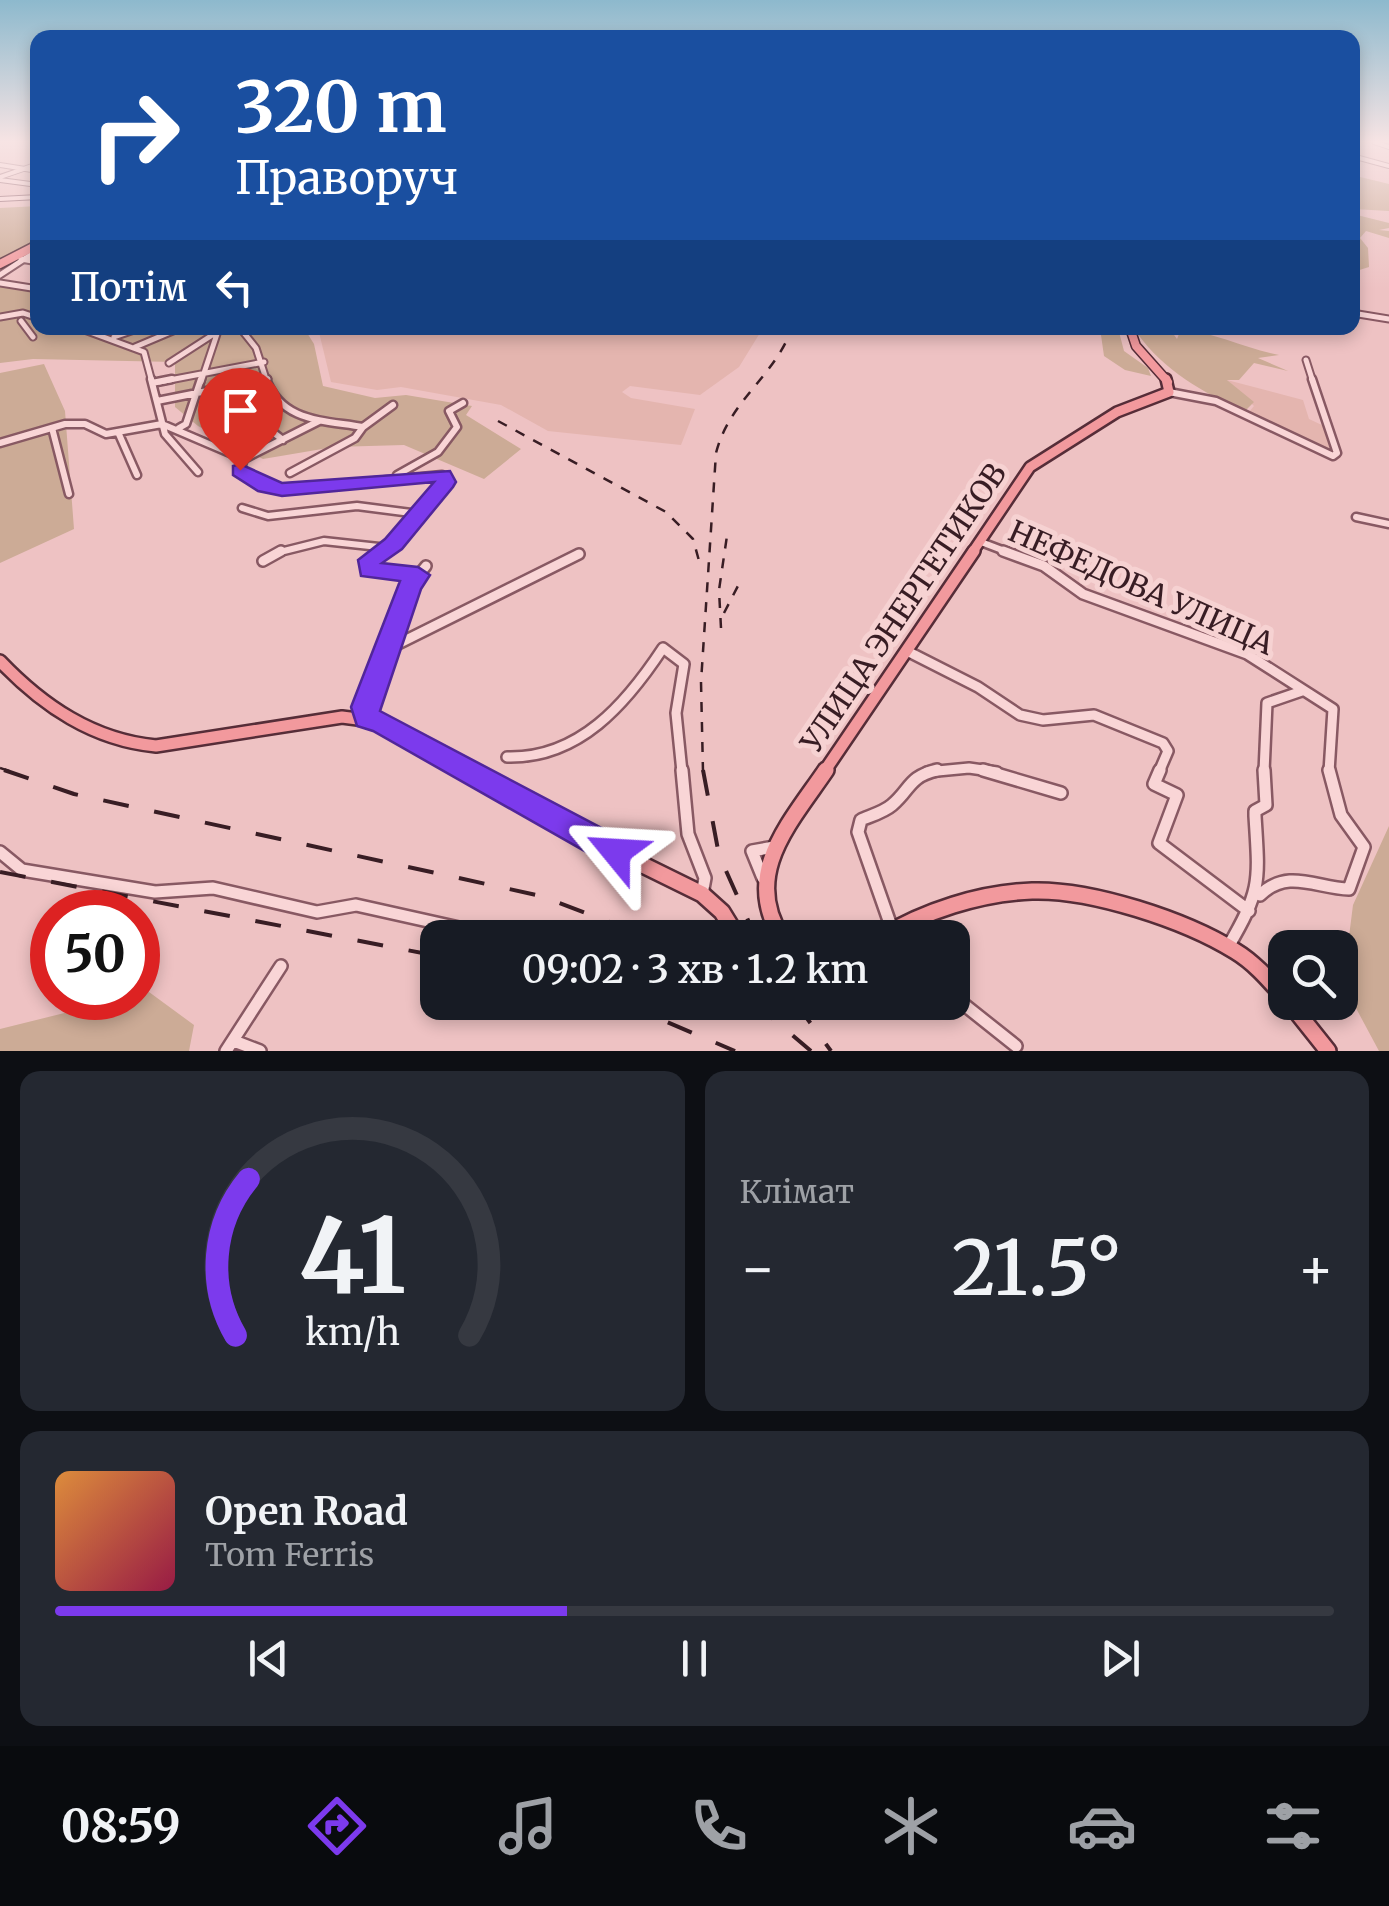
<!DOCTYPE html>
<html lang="uk">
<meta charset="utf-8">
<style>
body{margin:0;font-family:Merriweather,serif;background:#242831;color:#f1f3f6;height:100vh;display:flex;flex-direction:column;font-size:38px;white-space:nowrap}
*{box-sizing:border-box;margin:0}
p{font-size:32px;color:#9ea1a6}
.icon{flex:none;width:55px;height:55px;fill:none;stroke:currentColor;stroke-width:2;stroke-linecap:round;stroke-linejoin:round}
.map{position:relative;height:1051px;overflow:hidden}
.drawer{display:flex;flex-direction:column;gap:20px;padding:20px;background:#0d0f14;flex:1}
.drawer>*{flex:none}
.top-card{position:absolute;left:30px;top:30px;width:1330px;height:305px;border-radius:20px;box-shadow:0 5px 15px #0003;background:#1a4fa0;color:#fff;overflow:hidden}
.buttons{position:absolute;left:1268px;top:930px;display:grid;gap:20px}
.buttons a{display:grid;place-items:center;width:90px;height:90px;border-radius:20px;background:#171b24;box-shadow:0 5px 15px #0003;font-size:50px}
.speed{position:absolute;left:30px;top:890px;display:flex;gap:20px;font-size:50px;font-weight:700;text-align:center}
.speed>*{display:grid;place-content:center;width:130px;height:130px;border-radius:50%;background:#171b24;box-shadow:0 5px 15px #0003;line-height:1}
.speed .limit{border:15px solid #d22;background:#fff;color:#111}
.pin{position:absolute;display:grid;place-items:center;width:85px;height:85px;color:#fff;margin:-102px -42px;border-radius:50% 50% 50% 0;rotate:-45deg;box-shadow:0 0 10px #0007}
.pin .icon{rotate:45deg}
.me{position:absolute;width:110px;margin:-55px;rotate:297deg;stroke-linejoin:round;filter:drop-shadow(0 0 8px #0008)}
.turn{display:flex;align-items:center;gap:35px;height:210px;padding:0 40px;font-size:45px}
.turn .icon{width:130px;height:130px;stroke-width:2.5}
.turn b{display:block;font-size:70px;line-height:85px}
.then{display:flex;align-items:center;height:95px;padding:0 40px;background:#0003;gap:20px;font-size:38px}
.big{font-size:75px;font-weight:600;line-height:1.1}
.drawer .tile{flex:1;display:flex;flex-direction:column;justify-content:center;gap:15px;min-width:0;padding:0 35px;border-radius:20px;background:#242831}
.drawer .dial{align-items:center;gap:0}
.dial svg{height:260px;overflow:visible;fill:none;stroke:#363941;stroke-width:7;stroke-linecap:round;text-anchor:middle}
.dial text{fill:#f1f3f6;stroke:none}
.song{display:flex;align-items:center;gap:30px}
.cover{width:120px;height:120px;border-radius:15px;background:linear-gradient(135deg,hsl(30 70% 55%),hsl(340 70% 35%))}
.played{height:10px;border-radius:5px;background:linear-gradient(90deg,#7c3aed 40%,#363941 40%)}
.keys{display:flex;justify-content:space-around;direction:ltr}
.heat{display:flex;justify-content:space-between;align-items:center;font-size:55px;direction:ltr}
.drawer .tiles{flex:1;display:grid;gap:20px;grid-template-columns:1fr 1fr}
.tile:last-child{grid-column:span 2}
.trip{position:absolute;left:420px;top:920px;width:550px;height:100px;border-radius:20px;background:#171b24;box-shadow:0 5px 15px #0003;font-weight:600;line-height:100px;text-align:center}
.tabs{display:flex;height:160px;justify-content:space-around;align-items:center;background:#090b0e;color:#9ea1a6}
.tabs .icon{width:70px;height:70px}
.tabs .active{color:#7c3aed}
.tabs b{font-size:45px;color:#f1f3f6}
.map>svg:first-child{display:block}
.farmland{fill:#e4b5af}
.green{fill:#ccab96}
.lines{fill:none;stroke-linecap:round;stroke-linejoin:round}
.minor-far4-casing{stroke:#885963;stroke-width:6}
.minor-far3-casing{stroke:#885963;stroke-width:9}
.minor-far2-casing{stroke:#885963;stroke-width:11}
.minor-far1-casing{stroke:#885963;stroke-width:14}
.minor-casing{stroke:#885963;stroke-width:16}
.major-far4-casing{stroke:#562d38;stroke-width:8}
.major-far3-casing{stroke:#562d38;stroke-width:11}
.major-far2-casing{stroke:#562d38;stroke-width:14}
.major-far1-casing{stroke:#562d38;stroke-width:16}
.major-casing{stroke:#562d38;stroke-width:20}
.minor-far4{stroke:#f9d5d6;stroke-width:4}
.minor-far3{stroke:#f9d5d6;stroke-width:5}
.minor-far2{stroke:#f9d5d6;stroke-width:6}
.minor-far1{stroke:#f9d5d6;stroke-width:9}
.minor{stroke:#f9d5d6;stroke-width:11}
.major-far4{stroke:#f2999d;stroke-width:5}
.major-far3{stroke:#f2999d;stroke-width:8}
.major-far2{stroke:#f2999d;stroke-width:9}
.major-far1{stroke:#f2999d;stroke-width:11}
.major{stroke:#f2999d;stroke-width:15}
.rail-far1{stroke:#381d24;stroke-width:2.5;stroke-dasharray:10 10;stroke-linecap:butt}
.rail{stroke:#381d24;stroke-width:4;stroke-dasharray:26 26;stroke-linecap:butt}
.route{fill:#7c3aed;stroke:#51269a;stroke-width:2.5}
.labels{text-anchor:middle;stroke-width:10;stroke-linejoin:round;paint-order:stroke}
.street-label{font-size:30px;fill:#381d24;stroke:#f6d2d2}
</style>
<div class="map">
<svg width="1389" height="1051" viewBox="0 0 1389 1051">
<rect width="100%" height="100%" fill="#eec2c3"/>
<path class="farmland" d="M318 328H763L739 367 700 395 630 386 622 392 631 398 695 409 681 445 548 431 501 405 401 387 377 390 331 382Z
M1227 380 1303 400 1309 419 1324 426 1330 450 1248 413 1254 406Z"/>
<path class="green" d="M1352 175 1389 184V211L1353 209Z
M38 206 37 244 0 264V208Z
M1353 214 1389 223V228L1379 230 1389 231V238L1366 231 1360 238 1368 248 1369 267 1353 272Z
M0 284 37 290 38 328H304L314 344 323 386 375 398 406 395 472 406 466 415 521 449 484 479 404 445 334 447 263 459 198 426 175 407V362L33 359 0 363Z
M1100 328H1118L1124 351 1148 368 1151 376 1125 370 1104 356Z
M1139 328H1169L1177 339 1181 329C1216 333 1244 348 1279 355L1258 358 1288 371 1254 363 1239 380H1227L1254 402 1244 412C1202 391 1165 372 1137 333Z
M44 364 65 411 74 529 0 563V373Z
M1389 826V1051H1379L1343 984 1353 905Z
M149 992 194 1025 189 1051H0V1029Z"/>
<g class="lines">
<defs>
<path id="minor-far4" d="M1374 142 1389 147
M1352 156 1389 166
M0 165 38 171
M0 177 38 164
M0 180 38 185
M0 199 38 197"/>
<path id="minor-far3" d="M21 259 38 262
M0 275 38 250
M0 283 38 289
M1352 313 1389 319
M0 317 23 313 38 318
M21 321 33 337
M79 328 144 352 152 382
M189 328 217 332
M240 328 256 348 267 382
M114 337 140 328
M135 347 180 328
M1306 360 1313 382
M169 363 217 332
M159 382 264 362
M201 382 219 328
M254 382 268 379"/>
<path id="minor-far2" d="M151 379 165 434 198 472
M266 379C282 423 324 420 363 427L393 405
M152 383 172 379
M232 385 246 411 283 440
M1169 392 1216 401 1333 456 1337 453 1312 379
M157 401 267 379
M52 428 69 494
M179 428 186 424 201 379
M118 432 137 475
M0 443 65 424H85L106 434 162 424 244 459 240 471 282 490 442 475 445 482 378 553
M244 459 319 421
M290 473 355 438 363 427
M397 475 438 452 457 427 449 411 463 403
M242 508 268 516 357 506 419 514
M1356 517 1389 524
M981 542 1010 553
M276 553 324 541 388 548"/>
<path id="minor-far1" d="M381 551 370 560V570L418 575
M1003 551 1044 566 1083 594 1247 654 1333 709 1329 772
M263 561 281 551
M386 650 579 554
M907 651 978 687 1020 715 1043 720 1094 715 1163 743 1168 751 1159 772
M367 719 365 707 409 587 426 566
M507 757C579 759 626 704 663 648L684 664 676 713 682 772
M927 772 969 768 997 772
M1264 772 1267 703 1302 691"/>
<path id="minor" d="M682 770 688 834 705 878 702 894
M983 770 1061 793
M1160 770 1154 784 1177 795 1159 843 1249 911
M0 852 22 870 155 892 213 888 317 912 356 905 504 938
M763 878 752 851 774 847
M1260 895C1288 868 1316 888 1349 889L1364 847 1341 815 1329 770
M892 929 858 832 861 820C870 816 884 812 892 805 911 789 908 777 937 770
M1228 947C1262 889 1259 881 1255 816V811L1266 805 1264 770
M952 995 1016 1046
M234 1041 260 1051
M226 1051 281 966"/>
<path id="major-far4" d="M32 248 38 245"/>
<path id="major-far3" d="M0 264 37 245
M1130 328 1136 346 1168 382"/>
<path id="major-far2" d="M972 553 1030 467 1117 412 1169 392 1166 379"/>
<path id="major-far1" d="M0 661C43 706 93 740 156 746L342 717 381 722 470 772
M824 772 974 551"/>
<path id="major" d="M466 770 582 835 702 894 722 912 738 938
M782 938C741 874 790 823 826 770
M880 938C924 911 980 893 1032 891 1091 889 1185 920 1235 951 1255 963 1270 981 1285 998
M1289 1002 1328 1051"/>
</defs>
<use href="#minor-far4" class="minor-far4-casing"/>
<use href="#minor-far3" class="minor-far3-casing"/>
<use href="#minor-far2" class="minor-far2-casing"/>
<use href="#minor-far1" class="minor-far1-casing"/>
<use href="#minor" class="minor-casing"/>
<use href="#major-far4" class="major-far4-casing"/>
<use href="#major-far3" class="major-far3-casing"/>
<use href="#major-far2" class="major-far2-casing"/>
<use href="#major-far1" class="major-far1-casing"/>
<use href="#major" class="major-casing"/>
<use href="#minor-far4" class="minor-far4"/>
<use href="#minor-far3" class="minor-far3"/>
<use href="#minor-far2" class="minor-far2"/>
<use href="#minor-far1" class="minor-far1"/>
<use href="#minor" class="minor"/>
<use href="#major-far4" class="major-far4"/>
<use href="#major-far3" class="major-far3"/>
<use href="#major-far2" class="major-far2"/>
<use href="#major-far1" class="major-far1"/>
<use href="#major" class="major"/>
<path class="rail-far1" d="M498 421 666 512 693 539 701 568
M724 613 742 578
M721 628 719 590 728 529
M0 768 12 772
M703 772 701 682 716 453C729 401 775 376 792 328"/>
<path class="rail" d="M4 770 74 794 541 896 651 938
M703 770 719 855 756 938
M0 872 438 956
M620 1002 735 1051
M753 1002 811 1051
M795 1002 831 1051"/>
</g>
<linearGradient id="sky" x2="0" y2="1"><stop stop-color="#8db9cd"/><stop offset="0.49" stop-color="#f7e4e4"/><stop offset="1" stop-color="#f7e4e4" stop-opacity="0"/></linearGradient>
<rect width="1389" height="289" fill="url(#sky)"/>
<path class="route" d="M240 464 282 483 450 471 456 482 453 487 402 549 382 563 418 567 430 575 421 589 380 711 628 842 632 852 628 862 616 866 604 862 373 731 357 726 351 707 400 581 361 576 358 560 385 539 434 482 282 496 258 491 233 475V466Z"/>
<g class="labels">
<g class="street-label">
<text transform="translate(1141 588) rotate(24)" y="10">НЕФЕДОВА УЛИЦА</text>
<text transform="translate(904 608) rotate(-56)" y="10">УЛИЦА ЭНЕРГЕТИКОВ</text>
</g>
</g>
</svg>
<div class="buttons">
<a><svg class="icon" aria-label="search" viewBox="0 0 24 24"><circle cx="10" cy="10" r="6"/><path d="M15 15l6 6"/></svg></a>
</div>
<div class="speed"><div class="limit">50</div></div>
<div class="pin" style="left:240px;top:470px;background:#d93025"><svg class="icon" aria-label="arrive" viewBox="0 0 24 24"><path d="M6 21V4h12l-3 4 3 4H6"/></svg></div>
<svg class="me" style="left:616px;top:852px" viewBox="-20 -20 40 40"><path d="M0-17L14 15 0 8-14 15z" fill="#7c3aed" stroke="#fff" stroke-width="4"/></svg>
<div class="trip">09:02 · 3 хв · 1.2 km</div>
<div class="top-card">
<div class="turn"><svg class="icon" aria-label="right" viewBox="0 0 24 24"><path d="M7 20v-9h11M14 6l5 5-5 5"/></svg><div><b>320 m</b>Праворуч</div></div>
<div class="then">Потім<svg class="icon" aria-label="left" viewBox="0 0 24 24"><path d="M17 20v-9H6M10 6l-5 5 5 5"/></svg></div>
</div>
</div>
<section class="drawer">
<div class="tiles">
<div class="tile dial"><svg viewBox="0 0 100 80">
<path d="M14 69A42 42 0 1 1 86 69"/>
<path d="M14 69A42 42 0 0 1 18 21" stroke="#7c3aed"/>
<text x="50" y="56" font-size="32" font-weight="700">41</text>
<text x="50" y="72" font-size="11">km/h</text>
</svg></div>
<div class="tile"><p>Клімат</p>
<div class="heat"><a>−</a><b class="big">21.5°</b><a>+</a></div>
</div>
<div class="tile">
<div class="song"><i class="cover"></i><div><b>Open Road</b><p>Tom Ferris</p></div></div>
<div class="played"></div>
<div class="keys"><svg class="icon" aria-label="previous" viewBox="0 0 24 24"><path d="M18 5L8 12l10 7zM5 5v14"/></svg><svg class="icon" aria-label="pause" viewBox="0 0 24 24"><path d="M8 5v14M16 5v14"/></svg><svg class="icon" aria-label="next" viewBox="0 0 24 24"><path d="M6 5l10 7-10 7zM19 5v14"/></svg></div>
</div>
</div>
</section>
<nav class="tabs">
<b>08:59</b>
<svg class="icon active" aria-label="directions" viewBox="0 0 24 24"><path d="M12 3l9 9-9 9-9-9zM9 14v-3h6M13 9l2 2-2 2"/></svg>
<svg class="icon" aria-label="music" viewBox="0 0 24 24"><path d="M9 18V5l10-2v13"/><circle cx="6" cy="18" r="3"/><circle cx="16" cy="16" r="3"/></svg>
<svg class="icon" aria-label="phone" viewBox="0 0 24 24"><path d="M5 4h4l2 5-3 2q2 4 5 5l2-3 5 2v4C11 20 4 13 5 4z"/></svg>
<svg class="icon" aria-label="climate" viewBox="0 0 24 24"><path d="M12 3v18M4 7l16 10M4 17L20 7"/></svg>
<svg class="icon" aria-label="car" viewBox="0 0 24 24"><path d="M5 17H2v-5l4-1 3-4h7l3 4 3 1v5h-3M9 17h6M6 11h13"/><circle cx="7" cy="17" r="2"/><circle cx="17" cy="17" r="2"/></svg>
<svg class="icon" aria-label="filters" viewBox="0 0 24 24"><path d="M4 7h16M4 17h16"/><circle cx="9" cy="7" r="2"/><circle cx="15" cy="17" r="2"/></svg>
</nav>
